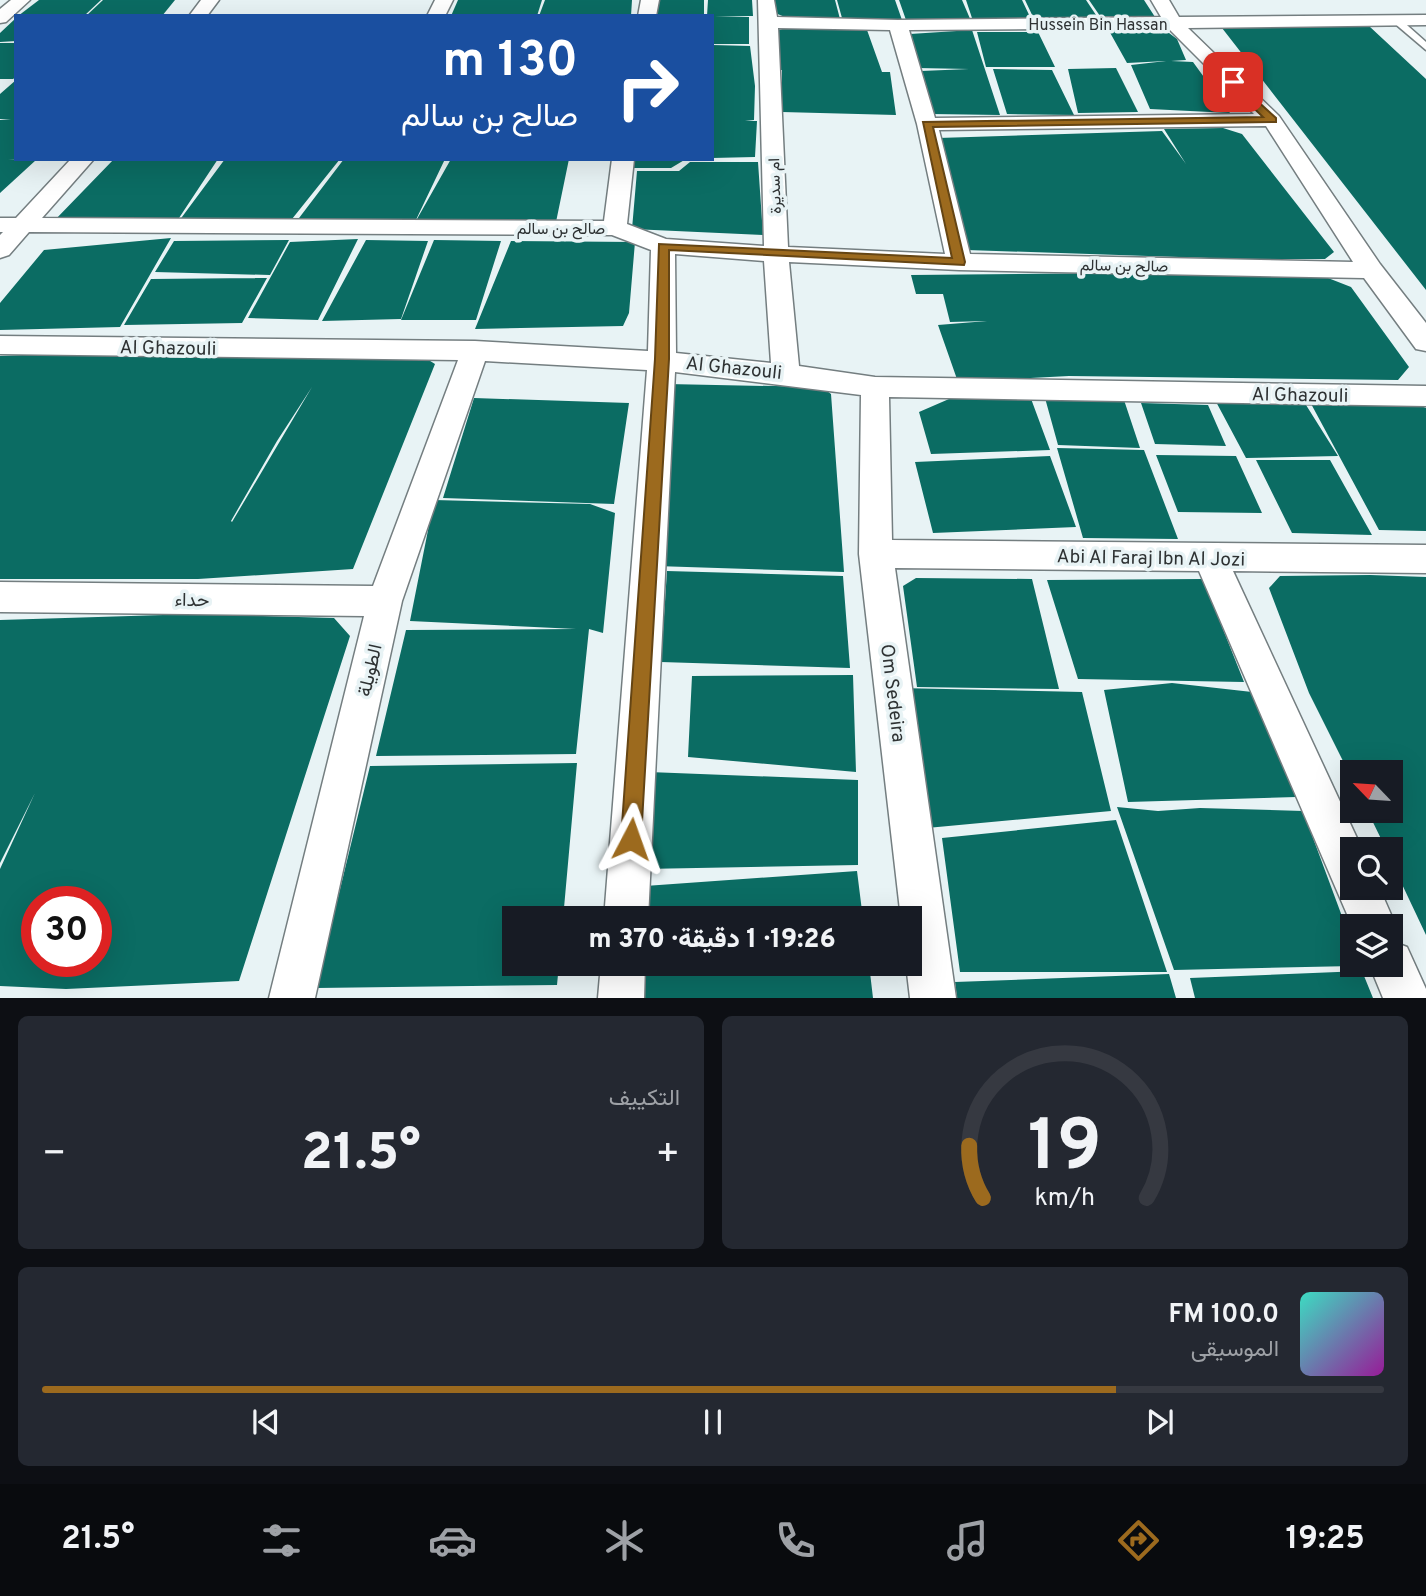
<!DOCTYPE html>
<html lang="ar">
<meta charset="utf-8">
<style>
body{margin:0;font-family:Overpass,Vazirmatn,sans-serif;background:#242831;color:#f1f3f6;direction:rtl;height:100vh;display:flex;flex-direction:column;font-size:26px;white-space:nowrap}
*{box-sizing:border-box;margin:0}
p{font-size:23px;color:#9ea1a6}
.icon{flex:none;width:38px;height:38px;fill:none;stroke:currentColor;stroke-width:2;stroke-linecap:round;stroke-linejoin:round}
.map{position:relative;height:998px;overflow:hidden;direction:ltr}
.panel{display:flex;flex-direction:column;gap:18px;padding:18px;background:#0d0f14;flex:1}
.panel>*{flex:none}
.banner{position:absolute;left:14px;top:14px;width:700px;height:147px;border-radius:0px;box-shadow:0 7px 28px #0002;direction:rtl;background:#1a4fa0;color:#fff;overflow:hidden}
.needle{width:46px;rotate:295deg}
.buttons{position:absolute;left:1340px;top:760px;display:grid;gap:14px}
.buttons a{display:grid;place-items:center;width:63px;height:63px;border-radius:0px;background:#171b24;box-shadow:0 7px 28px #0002;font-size:35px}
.speed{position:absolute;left:21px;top:886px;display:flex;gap:14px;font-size:35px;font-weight:700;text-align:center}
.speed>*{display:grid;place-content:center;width:91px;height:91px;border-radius:50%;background:#171b24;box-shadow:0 7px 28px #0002;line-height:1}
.speed .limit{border:10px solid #d22;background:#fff;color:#111}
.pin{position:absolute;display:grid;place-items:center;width:60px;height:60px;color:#fff;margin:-30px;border-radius:14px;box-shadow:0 4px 10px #0006}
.me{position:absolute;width:77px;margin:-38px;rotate:4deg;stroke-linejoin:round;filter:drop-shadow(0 0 5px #0008)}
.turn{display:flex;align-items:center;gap:24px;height:147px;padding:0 21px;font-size:32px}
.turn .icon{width:91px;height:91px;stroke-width:2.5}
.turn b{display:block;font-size:49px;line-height:60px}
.big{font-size:52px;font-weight:800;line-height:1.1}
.panel .card{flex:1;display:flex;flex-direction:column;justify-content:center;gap:10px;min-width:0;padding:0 24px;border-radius:10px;background:#242831}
.panel .dial{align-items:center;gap:0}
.dial svg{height:182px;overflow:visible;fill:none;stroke:#363941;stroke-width:7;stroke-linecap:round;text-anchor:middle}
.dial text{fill:#f1f3f6;stroke:none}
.song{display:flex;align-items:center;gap:21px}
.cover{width:84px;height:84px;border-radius:10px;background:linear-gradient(135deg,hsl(170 70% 55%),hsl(300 70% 35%))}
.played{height:7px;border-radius:4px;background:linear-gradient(90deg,#9c6a1e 80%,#363941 80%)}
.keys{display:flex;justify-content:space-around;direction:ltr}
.heat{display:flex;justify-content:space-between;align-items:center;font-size:38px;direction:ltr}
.panel .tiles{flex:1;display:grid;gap:18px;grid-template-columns:1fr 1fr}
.card:last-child{grid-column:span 2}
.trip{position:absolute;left:502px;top:906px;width:420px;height:70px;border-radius:0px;background:#171b24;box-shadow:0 7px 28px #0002;font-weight:800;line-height:70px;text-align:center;direction:rtl}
.tabs{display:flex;height:112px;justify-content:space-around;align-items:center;background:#090b0e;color:#9ea1a6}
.tabs .icon{width:49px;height:49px}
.tabs .current{color:#9c6a1e}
.tabs b{font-size:32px;color:#f1f3f6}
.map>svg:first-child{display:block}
.building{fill:#0b6c63;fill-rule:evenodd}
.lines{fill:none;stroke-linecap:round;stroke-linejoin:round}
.lane-casing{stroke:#747e80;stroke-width:3}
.street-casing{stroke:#747e80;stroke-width:3}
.lane{fill:#fff;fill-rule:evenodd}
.street{fill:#fff;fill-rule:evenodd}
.route{fill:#9c6a1e;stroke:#654514;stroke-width:2}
.labels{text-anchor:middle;stroke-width:7;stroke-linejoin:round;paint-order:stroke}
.far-street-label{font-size:16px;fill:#2e3233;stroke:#e8f3f5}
.street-label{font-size:19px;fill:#2e3233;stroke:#e8f3f5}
</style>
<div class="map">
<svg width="1426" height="998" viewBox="0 0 1426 998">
<rect width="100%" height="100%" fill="#e8f3f5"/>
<path class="building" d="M39 0H101L84 16H18Z
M103 0H175L162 16H86Z
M458 0H542L537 16H451Z
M545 0H632L631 16H539Z
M657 0H704V16L655 15Z
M708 0H752L753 16H715L749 17V44H712V16H707Z
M772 0H835L840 19 785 17 775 13Z
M837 0H895L902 20 842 18Z
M899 0H962L971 21 906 20Z
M966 0H1022L1031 19 973 21Z
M1025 0H1086L1098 18 1034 19Z
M1089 0H1144L1155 17 1100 16Z
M16 18V41L0 42V33Z
M832 26 867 30 882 72H890L896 115 782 112V70H776L775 31 790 27Z
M1369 26 1426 79V290L1222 28Z
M1108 29H1158L1169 33 1177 39 1186 60 1171 61 1193 62 1230 113 1150 109 1131 65 1166 61 1127 63Z
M972 30 1000 115 932 114 921 71 969 69 917 68 910 34Z
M977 32H1038L1055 67H986Z
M0 43H16V77L13 79H0Z
M712 45 750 46 755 86 754 120 745 121H757L755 157 712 158Z
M1116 68 1138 112 1078 113 1068 69Z
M993 69 1052 70 1074 115 1007 114Z
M16 80V159H8L36 160 0 193V120L11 119H0V94Z
M1223 128 1242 134 1334 252 1325 259H1239L967 250 938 138 1162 131 1186 164 1164 129Z
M114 159H218L177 221 53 222Z
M225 159H340L292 219 179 221Z
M344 159H445L414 224 296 222Z
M451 159H569L556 222 417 219Z
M633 159H686L671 168H632Z
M690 162H758L763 235 632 229 637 171H679Z
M171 238 120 327 0 330V303L44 250Z
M358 239 318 320 248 318 290 242Z
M289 240 270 275 155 272 174 241Z
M366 240 428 241 401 319 322 321Z
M434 240 501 241 476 320H401Z
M511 241 635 242 629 313 623 326 475 329Z
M1124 273 1328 278 1351 287 1409 367 1398 380 1069 376 958 382 938 325 987 321 950 322 943 294H916L911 275Z
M267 278 242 323 124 325 151 279Z
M68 353 419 354 435 364 353 569 198 579H0V356ZM312 387 232 522 231 521 277 441Z
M667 384 822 387 831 394 844 572 656 566Z
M1030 396 1050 450 931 454 919 412 949 399Z
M1301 397 1338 456 1246 458 1214 398Z
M474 398 629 403 614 504 443 498Z
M1045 398 1124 400 1140 448 1058 445Z
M1309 400 1414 403 1426 408V531L1379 530Z
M1141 403 1208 405 1226 446 1155 444Z
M1057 448 1144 450 1178 539 1083 538Z
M1156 455 1236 456 1262 513 1178 512Z
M1050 456 1076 527 933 533 915 462Z
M1256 460H1330L1372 535 1292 533Z
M434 500 590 504 615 513 603 633 589 629 576 754 376 756 406 630 576 629 410 621Z
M667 571 843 576 850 668 661 662Z
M1370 575 1426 577V935L1391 861V849H1386L1367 810H1391V772H1353V781L1309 693 1269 588 1280 576Z
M916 578 1032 579 1059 689 917 687 903 586Z
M1203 579 1244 682 1078 679 1047 580Z
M196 614 334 618 350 636 239 981 66 989 0 986V869L35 793 0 863V620ZM37 901H96V961H37Z
M853 675 856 772 688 757 692 676Z
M1172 683 1252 692 1296 797 1128 802 1104 690Z
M898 688 1082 692 1111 811 927 828Z
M577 763 563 919H514V964H559L557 985 316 988 370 766Z
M649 772 858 780V865L643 869Z
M1117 807 1158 811 1200 808 1303 811 1353 946V966L1174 970Z
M1116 820 1167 972H960L942 838Z
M857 871 863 919H641L645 886Z
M637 964H869L873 998H633Z
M1362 971 1373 998H1195L1190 978Z
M1169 974 1176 998H957L955 982Z"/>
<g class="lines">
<defs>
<path id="lane" d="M1393 18H1399L1426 42V50L1393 22Z"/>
<path id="street" d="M11 0H30L6 22 0 23V9Z
M201 0H219L207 16H189Z
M435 0H453L445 16H427Z
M641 0H659L656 16H638Z
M758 0H774L777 17 898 20 1161 17 1151 0H1169L1179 17 1426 15V25L1188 28 1279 116 1380 264 1426 323V351L1416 349 1364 278 959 270 789 262 799 366 875 377 1426 386V406L889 397 892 540 1426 545V573L1233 571 1362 849H1353V887H1379L1396 926 1391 937V926L1353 928 1199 571 895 568 956 998H910L906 964H910V919H901L859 554 861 395 675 372 648 919H604L647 370 485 361 402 601 315 998H269L364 616 0 612V582L373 586 458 360 0 354V336L475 341 648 351 651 250 612 235 29 232 9 255 0 258V235L3 232H0V218H16L71 159H94L42 218 604 221 612 159H634L627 224 666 239 764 246ZM778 28 890 30 917 124 945 254 788 247ZM1168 28 1254 114 935 118 909 30ZM1266 126 1353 262 970 254 939 130ZM675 254 764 261 771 363 676 353Z
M1391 941 1407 947 1426 989V998H1383L1369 964H1391Z
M601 964H645L644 998H598Z"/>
</defs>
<use href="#lane" class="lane-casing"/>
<use href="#street" class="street-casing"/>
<use href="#lane" class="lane"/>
<use href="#street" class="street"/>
</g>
<path class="route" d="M1233 79 1276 118V122L933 127 965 262 964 265 669 250V359L641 839 638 846 631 849 624 846 621 839 655 359 659 244 952 258 923 122 1263 117 1229 84 1228 82Z"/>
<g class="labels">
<g class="far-street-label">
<text x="1098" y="30">Hussein Bin Hassan</text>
<text transform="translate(774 186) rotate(-92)" y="6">ام سديرة</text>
<text x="561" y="234">صالح بن سالم</text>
<text transform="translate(1124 265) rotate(1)" y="6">صالح بن سالم</text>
</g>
<g class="street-label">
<text transform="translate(168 347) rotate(1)" y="7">Al Ghazouli</text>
<text transform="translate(734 367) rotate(6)" y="7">Al Ghazouli</text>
<text transform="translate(1300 394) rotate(1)" y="7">Al Ghazouli</text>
<text transform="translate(1151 557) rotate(1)" y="7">Abi Al Faraj Ibn Al Jozi</text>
<text transform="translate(192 599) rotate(1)" y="7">حداء</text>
<text transform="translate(369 670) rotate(-77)" y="7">الطويلة</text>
<text transform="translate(894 693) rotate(83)" y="7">Om Sedeira</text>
</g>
</g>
</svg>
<div class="buttons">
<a><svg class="needle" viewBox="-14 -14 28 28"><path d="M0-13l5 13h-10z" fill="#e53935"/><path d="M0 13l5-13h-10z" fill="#9ea1a6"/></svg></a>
<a><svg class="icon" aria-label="search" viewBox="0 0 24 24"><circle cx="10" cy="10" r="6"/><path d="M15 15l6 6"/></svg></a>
<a><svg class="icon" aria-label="layers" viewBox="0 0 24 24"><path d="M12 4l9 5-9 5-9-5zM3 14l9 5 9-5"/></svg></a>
</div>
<div class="speed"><div class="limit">30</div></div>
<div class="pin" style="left:1233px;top:82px;background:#d93025"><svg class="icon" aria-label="arrive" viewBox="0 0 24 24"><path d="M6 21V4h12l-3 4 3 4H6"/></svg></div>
<svg class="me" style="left:631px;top:839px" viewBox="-20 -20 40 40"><path d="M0-17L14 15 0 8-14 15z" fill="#9c6a1e" stroke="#fff" stroke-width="4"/></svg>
<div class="trip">19:26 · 1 دقيقة · 370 m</div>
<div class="banner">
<div class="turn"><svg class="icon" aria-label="right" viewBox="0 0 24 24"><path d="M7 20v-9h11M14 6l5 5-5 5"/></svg><div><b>130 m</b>صالح بن سالم</div></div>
</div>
</div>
<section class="panel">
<div class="tiles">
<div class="card dial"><svg viewBox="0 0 100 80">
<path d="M14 69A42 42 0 1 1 86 69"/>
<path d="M14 69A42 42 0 0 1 8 46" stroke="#9c6a1e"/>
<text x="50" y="56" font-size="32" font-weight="700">19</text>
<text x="50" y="72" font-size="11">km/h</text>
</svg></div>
<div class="card"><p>التكييف</p>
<div class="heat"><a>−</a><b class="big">21.5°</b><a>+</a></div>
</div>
<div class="card">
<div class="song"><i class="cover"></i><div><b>100.0 FM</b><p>الموسيقى</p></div></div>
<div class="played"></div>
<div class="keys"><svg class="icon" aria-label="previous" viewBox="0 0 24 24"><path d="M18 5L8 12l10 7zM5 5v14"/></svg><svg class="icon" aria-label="pause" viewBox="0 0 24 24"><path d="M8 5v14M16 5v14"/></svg><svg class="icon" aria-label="next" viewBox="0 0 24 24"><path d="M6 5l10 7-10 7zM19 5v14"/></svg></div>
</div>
</div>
</section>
<nav class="tabs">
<b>19:25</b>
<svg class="icon current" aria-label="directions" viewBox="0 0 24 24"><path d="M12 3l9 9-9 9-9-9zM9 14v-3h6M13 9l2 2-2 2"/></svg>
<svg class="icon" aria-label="music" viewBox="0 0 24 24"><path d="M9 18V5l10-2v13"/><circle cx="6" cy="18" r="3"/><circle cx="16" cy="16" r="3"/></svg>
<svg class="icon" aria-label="phone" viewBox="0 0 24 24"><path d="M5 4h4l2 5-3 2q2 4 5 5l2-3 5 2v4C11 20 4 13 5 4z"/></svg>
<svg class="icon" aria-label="climate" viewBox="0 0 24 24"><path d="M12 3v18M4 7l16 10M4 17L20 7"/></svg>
<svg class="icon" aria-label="car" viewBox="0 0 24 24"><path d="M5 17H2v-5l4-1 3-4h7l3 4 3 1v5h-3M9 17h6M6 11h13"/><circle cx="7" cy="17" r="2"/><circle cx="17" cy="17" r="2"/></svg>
<svg class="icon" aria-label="filters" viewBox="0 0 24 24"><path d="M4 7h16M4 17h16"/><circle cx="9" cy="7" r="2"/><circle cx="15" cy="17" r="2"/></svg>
<b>21.5°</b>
</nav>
